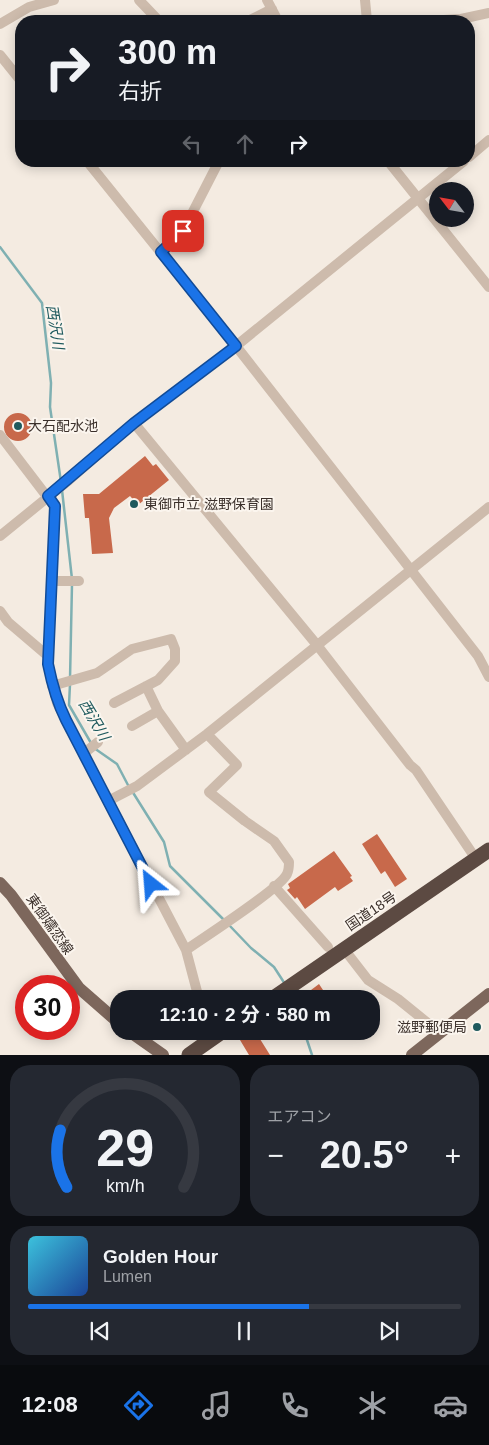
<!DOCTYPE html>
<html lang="ja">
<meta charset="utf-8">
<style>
body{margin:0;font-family:Helvetica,"Noto Sans JP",sans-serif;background:#242831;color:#f1f3f6;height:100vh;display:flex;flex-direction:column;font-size:19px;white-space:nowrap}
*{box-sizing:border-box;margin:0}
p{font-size:16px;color:#9ea1a6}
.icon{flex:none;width:28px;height:28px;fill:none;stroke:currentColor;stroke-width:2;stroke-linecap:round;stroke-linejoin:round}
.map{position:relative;height:1055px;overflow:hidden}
.side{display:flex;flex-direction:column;gap:10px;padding:10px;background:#0d0f14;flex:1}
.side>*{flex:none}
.hud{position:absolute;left:15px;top:15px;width:460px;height:152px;border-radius:20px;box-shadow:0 2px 12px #0003;background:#171b24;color:#f1f3f6;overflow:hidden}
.needle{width:32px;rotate:301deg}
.buttons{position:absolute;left:429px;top:182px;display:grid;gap:10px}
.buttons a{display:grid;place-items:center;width:45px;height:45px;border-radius:50%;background:#171b24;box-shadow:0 2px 12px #0003;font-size:25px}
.speed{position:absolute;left:15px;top:975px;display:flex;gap:10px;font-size:25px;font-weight:700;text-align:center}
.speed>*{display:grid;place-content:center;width:65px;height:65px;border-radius:50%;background:#171b24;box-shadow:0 2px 12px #0003;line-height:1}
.speed .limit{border:8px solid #d22;background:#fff;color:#111}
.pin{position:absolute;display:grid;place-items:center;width:42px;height:42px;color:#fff;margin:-21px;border-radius:10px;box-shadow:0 2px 8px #0006}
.me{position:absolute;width:55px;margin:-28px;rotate:332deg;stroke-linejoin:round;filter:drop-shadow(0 0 4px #0008)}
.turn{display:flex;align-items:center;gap:18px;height:105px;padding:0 20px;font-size:22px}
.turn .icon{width:65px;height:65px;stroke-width:2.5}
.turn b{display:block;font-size:35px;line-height:42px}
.lanes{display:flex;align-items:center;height:48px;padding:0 20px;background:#0003;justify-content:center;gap:25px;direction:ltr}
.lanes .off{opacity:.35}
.big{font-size:38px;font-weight:700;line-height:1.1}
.side .tile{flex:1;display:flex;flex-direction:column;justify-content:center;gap:8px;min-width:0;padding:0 18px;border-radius:20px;background:#242831}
.side .dial{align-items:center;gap:0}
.dial svg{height:130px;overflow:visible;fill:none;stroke:#363941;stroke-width:7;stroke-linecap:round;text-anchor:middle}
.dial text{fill:#f1f3f6;stroke:none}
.song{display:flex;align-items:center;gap:15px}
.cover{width:60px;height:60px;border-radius:8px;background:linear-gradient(135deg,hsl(190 70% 55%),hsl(220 70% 35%))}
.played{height:5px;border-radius:2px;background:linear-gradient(90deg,#1a73e8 65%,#363941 65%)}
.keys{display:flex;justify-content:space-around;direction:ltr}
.heat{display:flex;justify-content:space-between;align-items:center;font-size:28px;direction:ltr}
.side .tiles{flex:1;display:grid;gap:10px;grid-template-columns:1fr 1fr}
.tile:last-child{grid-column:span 2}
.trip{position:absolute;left:110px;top:990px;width:270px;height:50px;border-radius:20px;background:#171b24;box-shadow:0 2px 12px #0003;font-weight:700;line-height:50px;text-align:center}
.tabs{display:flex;height:80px;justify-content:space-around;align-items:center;background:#090b0e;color:#9ea1a6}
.tabs .icon{width:35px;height:35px}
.tabs .selected{color:#1a73e8}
.tabs b{font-size:22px;color:#f1f3f6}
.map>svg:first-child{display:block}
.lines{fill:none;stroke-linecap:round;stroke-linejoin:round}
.stream{stroke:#7fb0b2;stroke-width:2.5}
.building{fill:#c8694b}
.street{stroke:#cdbbac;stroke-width:10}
.primary{stroke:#7d675c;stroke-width:12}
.highway{stroke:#5c4a42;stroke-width:15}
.route-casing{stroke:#114b97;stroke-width:12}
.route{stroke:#1a73e8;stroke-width:9}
.poi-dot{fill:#1f5a5e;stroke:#fbf5ee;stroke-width:2}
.labels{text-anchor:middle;stroke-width:4;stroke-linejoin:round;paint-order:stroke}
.poi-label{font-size:14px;fill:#3b302b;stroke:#fbf5ee;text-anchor:start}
.street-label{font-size:14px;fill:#3b302b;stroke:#fbf5ee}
.water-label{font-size:15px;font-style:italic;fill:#1f5a5e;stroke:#fbf5ee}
</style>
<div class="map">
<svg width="489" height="1055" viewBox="0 0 489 1055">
<rect width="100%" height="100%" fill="#f4ebe1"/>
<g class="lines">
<path class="stream" d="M0 247 42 303 51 383 50 407 61 482
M62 490 72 579
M70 679 72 584
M70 684 69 705 91 743
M94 748 117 764 129 787
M132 791 164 842 170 866 225 921
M229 925 251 948 274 967 285 984
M290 993 294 999
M304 1031 312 1055"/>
</g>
<path class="building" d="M4 427a14 14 0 1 1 28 0a14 14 0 1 1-28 0Z
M145 456 153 466 156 464 169 480 138 505 130 496 114 508 109 518 113 553 92 554 89 518H85L83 494H99Z
M377 834 407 879 395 887 385 871 381 874 362 844Z
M334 851 352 876 350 877 353 881 338 891 335 887 305 909 297 897 295 899 287 890 290 888 288 884Z
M319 984 325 993 316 999H299Z
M255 1031 270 1055H249L240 1040Z"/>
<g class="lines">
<path class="street" d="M139 0 159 21
M267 0 278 21
M365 0 367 21
M248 21 272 9
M427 21 461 19 489 13
M0 24 29 7 54 0
M0 55 21 81
M469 157 489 140
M87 161 236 346 411 570 478 656 489 677
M388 161 489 287
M161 252 183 231 219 161
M134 423 317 645 410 765 416 770 476 859
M0 435 55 507 48 664 57 703 186 950 199 999
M0 536 69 480 134 423 236 346 464 161
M51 581H79
M0 611 8 622 49 657
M52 686 97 673 132 649 171 639 175 649V661L158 680 114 703
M146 686 158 711 186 750
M132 726 158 711
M83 754 98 742
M108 801 137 786 207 734 489 507
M274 886 328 947
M344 949 368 980 398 999 440 1033
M186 950C203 938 281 888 287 874 289 870 289 866 289 862L274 841 245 821 209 792 237 765 207 734"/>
<path class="primary" d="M0 883 11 895 79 988 119 1023
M129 1031 163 1055
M412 1055 489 994"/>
<path class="highway" d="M272 999 489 850
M189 1055 223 1031"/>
</g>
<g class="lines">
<defs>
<path id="route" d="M151 884 66 720C57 702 52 684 48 664L55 506 48 496 134 423 236 346 161 252 183 231"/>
</defs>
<use href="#route" class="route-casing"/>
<use href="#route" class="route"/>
</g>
<g class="poi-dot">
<circle cx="18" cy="426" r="5"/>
<circle cx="134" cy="504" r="5"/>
<circle cx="477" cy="1027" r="5"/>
</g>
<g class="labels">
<g class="poi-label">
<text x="28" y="431">大石配水池</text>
<text x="144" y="509">東御市立 滋野保育園</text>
<text x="467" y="1032" text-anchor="end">滋野郵便局</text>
</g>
<g class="street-label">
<text transform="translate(371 911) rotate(-34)" y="5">国道18号</text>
<text transform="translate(50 924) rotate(55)" y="5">東御嬬恋線</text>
</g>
<g class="water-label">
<text transform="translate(55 327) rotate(81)" y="5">西沢川</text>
<text transform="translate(94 720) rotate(59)" y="5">西沢川</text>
</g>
</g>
</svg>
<div class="buttons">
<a><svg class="needle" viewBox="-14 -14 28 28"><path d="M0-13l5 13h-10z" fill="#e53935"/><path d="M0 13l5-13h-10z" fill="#9ea1a6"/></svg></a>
</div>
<div class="speed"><div class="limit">30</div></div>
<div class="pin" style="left:183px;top:231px;background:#d93025"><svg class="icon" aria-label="arrive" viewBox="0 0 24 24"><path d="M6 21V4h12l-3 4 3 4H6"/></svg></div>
<svg class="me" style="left:151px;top:884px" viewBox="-20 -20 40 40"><path d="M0-17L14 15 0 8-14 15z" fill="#1a73e8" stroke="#fff" stroke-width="4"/></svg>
<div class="trip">12:10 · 2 分 · 580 m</div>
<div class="hud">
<div class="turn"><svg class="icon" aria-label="right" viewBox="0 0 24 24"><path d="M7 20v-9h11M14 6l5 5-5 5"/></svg><div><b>300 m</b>右折</div></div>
<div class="lanes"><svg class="icon off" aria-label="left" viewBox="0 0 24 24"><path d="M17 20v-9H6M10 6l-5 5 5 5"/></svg><svg class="icon off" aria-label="ahead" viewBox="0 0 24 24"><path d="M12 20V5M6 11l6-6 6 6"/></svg><svg class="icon" aria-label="right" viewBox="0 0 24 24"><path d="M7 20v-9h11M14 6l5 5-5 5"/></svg></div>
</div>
</div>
<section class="side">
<div class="tiles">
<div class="tile dial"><svg viewBox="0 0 100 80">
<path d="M14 69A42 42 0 1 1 86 69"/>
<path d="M14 69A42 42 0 0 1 10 34" stroke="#1a73e8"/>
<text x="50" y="56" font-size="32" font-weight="700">29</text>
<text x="50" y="72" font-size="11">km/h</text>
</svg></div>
<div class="tile"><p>エアコン</p>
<div class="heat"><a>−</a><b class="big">20.5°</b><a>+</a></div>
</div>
<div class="tile">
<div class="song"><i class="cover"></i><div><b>Golden Hour</b><p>Lumen</p></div></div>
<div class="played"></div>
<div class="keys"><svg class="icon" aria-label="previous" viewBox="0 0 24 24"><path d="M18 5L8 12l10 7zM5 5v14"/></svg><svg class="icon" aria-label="pause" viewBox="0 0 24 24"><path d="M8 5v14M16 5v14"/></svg><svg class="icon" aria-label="next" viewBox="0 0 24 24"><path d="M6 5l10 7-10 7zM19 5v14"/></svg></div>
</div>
</div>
</section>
<nav class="tabs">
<b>12:08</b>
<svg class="icon selected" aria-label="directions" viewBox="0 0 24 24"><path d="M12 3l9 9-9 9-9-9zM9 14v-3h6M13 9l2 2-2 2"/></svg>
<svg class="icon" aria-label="music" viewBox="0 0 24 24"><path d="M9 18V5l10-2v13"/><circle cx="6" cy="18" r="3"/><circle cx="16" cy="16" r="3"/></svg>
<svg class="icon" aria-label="phone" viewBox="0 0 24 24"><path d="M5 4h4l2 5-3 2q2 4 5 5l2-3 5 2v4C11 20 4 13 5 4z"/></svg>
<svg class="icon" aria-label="climate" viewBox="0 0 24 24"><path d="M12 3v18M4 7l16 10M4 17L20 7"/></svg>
<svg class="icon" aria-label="car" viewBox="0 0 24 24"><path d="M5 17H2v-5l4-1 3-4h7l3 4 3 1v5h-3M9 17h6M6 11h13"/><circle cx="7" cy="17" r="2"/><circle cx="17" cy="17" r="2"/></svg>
</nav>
